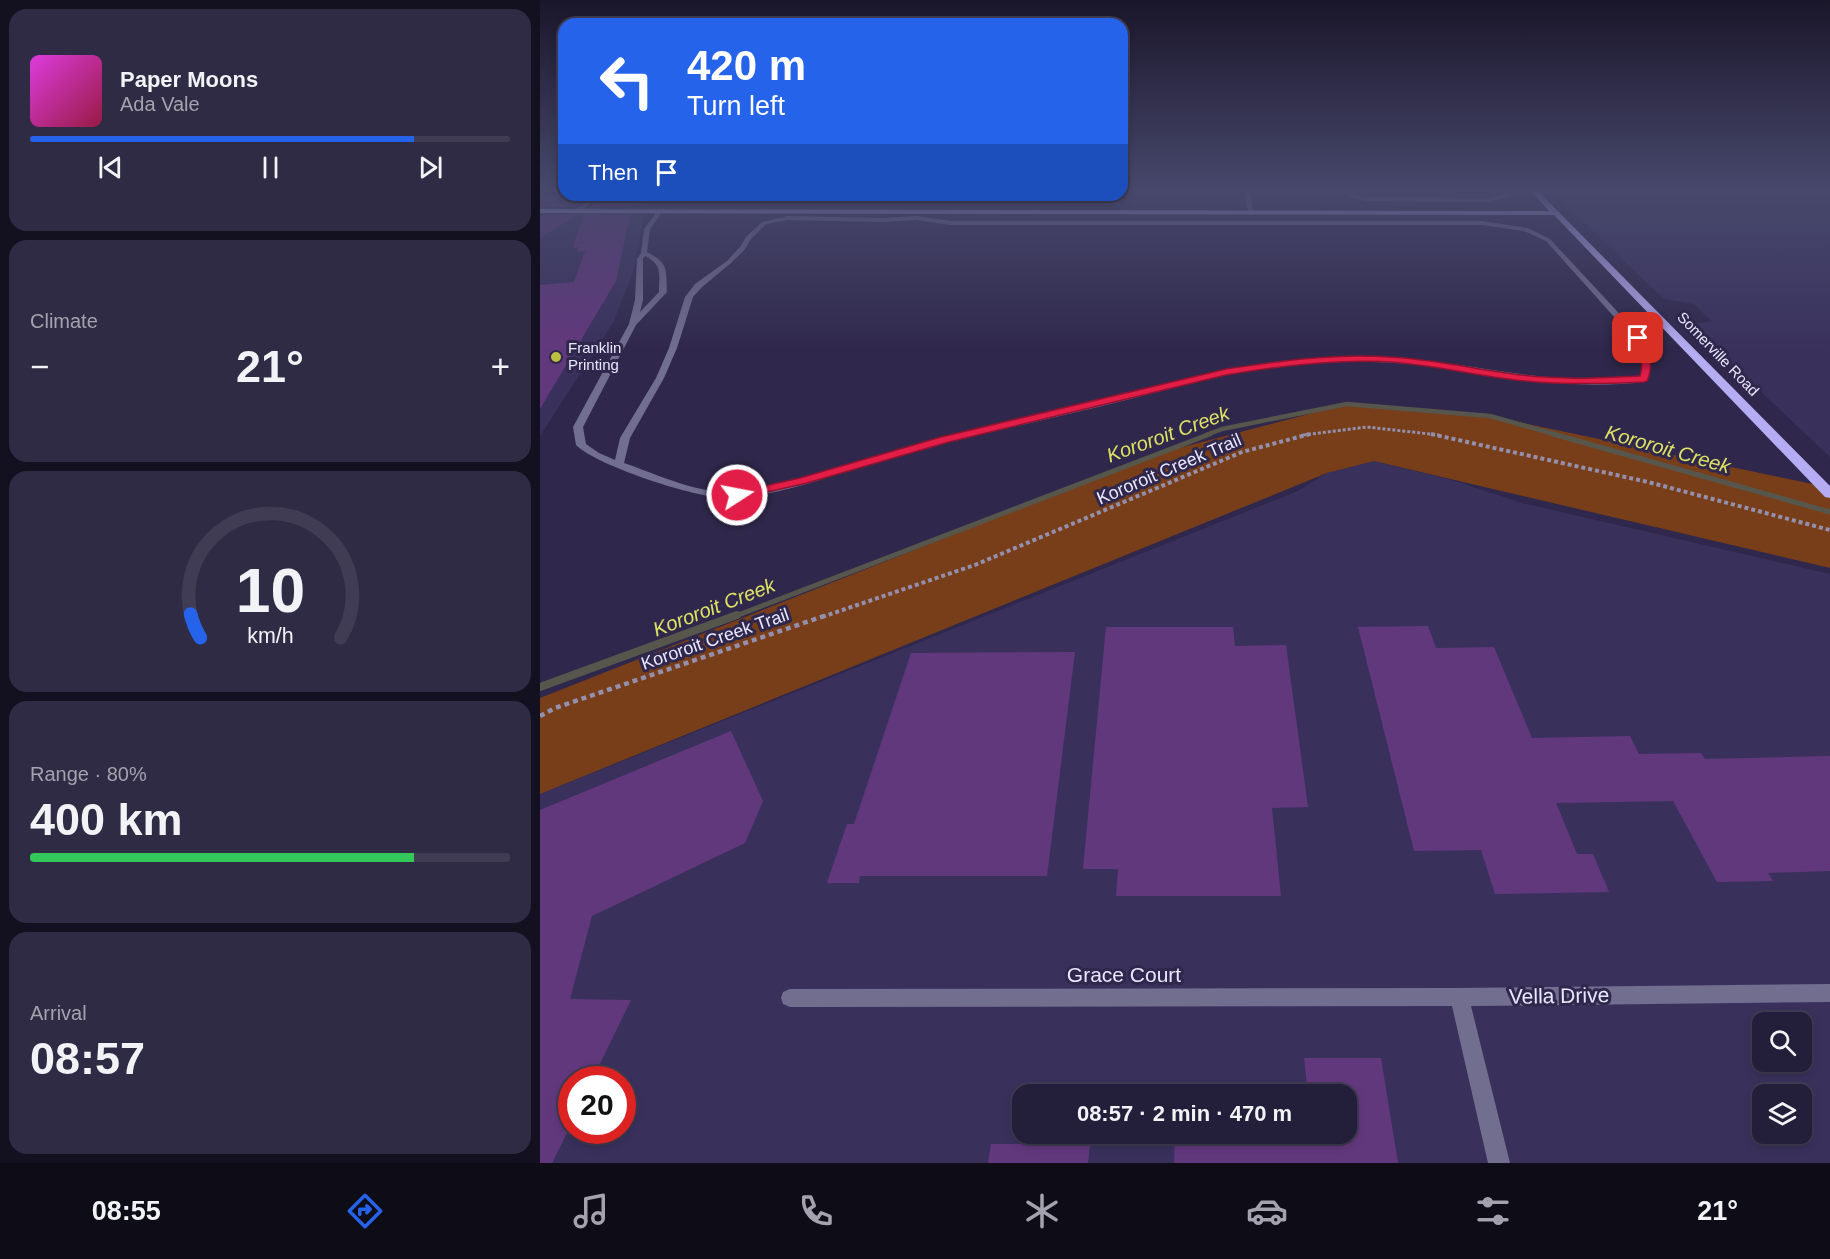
<!DOCTYPE html>
<meta charset="utf-8">
<style>
body{margin:0;font-family:Helvetica,sans-serif;background:#2f2b44;color:#f1f3f6;height:100vh;display:flex;flex-direction:column;font-size:22px;white-space:nowrap}
*{box-sizing:border-box;margin:0}
p{font-size:20px;color:#a3a2ae}
.icon{flex:none;width:33px;height:33px;fill:none;stroke:currentColor;stroke-width:2;stroke-linecap:round;stroke-linejoin:round}
.map{position:relative;flex:1;overflow:hidden}
.details{display:flex;flex-direction:column;gap:9px;padding:9px;background:#13101f;width:540px}
.details>*{flex:none}
.hud{position:absolute;left:18px;top:18px;width:570px;height:183px;border-radius:18px;box-shadow:0 3px 9px #0003,0 0 0 2px #403c53;background:#2563eb;color:#fff;overflow:hidden}
.fabs{position:absolute;left:1212px;top:1012px;display:grid;gap:12px}
.fabs a{display:grid;place-items:center;width:60px;height:60px;border-radius:12px;background:#231e39;box-shadow:0 3px 9px #0003,0 0 0 2px #403c53;font-size:30px}
.speed{position:absolute;left:18px;top:1066px;display:flex;gap:12px;font-size:30px;font-weight:700;text-align:center}
.speed>*{display:grid;place-content:center;width:78px;height:78px;border-radius:50%;background:#231e39;box-shadow:0 3px 9px #0003,0 0 0 2px #403c53;line-height:1}
.speed .limit{border:9px solid #d22;background:#fff;color:#111}
.pin{position:absolute;display:grid;place-items:center;width:51px;height:51px;color:#fff;margin:-26px;border-radius:12px;box-shadow:0 3px 9px #0006}
.me{position:absolute;width:66px;margin:-33px;rotate:79deg;stroke-linejoin:round;filter:drop-shadow(0 0 4px #0008)}
.turn{display:flex;align-items:center;gap:21px;height:126px;padding:0 30px;font-size:27px}
.turn .icon{width:78px;height:78px;stroke-width:2.5}
.turn b{display:block;font-size:42px;line-height:51px}
.then{display:flex;align-items:center;height:57px;padding:0 30px;background:#0003;gap:12px;font-size:22px}
.big{font-size:45px;font-weight:600;line-height:1.1}
.details .tile{flex:1;display:flex;flex-direction:column;justify-content:center;gap:9px;min-width:0;padding:0 21px;border-radius:18px;background:#2f2b44}
.details .dial{align-items:center;gap:0}
.dial svg{height:156px;overflow:visible;fill:none;stroke:#403c53;stroke-width:7;stroke-linecap:round;text-anchor:middle}
.dial text{fill:#f1f3f6;stroke:none}
.song{display:flex;align-items:center;gap:18px}
.cover{width:72px;height:72px;border-radius:9px;background:linear-gradient(135deg,hsl(300 70% 55%),hsl(340 70% 35%))}
.played{height:6px;border-radius:3px;background:linear-gradient(90deg,#2563eb 80%,#403c53 80%)}
.keys{display:flex;justify-content:space-around;direction:ltr}
.heat{display:flex;justify-content:space-between;align-items:center;font-size:33px;direction:ltr}
.charge{height:9px;border-radius:4px;background:linear-gradient(90deg,#34c759 80%,#403c53 0)}
.trip{position:absolute;left:472px;top:1084px;width:345px;height:60px;border-radius:18px;background:#231e39;box-shadow:0 3px 9px #0003,0 0 0 2px #403c53;font-weight:600;line-height:60px;text-align:center}
.dock{display:flex;height:96px;justify-content:space-around;align-items:center;background:#0e0c17;color:#a3a2ae}
.dock .icon{width:42px;height:42px}
.dock .selected{color:#2563eb}
.dock b{font-size:27px;color:#f1f3f6}
main{display:flex;flex:1;min-height:0}
.map>svg:first-child{display:block}
.built{fill:#39315c;fill-rule:evenodd}
.green{fill:#783e19}
.lines{fill:none;stroke-linecap:round;stroke-linejoin:round}
.stream-far2{stroke:#57564c;stroke-width:4.5}
.stream-far1{stroke:#57564c;stroke-width:5}
.stream{stroke:#57564c;stroke-width:8}
.building{fill:#62387d}
.path-far2{stroke:#938fac;stroke-width:3;stroke-dasharray:3 2;stroke-linecap:butt}
.path-far1{stroke:#938fac;stroke-width:4;stroke-dasharray:4 3;stroke-linecap:butt}
.path{stroke:#938fac;stroke-width:4.5;stroke-dasharray:5 4;stroke-linecap:butt}
.lane{fill:#726e90;fill-rule:evenodd}
.street{fill:#726e90;fill-rule:evenodd}
.primary{fill:#b6acf3;fill-rule:evenodd}
.route{fill:#e11d48;stroke:#92132f;stroke-width:1.5}
.poi-dot{fill:#bdbf43;stroke:#2f284c;stroke-width:2}
.labels{text-anchor:middle;stroke-width:6;stroke-linejoin:round;paint-order:stroke}
.far-poi-label{font-size:15px;fill:#e9e7fe;stroke:#2f284c;text-anchor:start}
.far-street-label{font-size:15px;fill:#e9e7fe;stroke:#2f284c}
.street-label{font-size:18px;fill:#e9e7fe;stroke:#2f284c}
.water-label{font-size:20px;font-style:italic;fill:#dee263;stroke:#2f284c}
.near-street-label{font-size:21px;fill:#e9e7fe;stroke:#2f284c}
</style>
<main>
<section class="details">
<div class="tile">
<div class="song"><i class="cover"></i><div><b>Paper Moons</b><p>Ada Vale</p></div></div>
<div class="played"></div>
<div class="keys"><svg class="icon" aria-label="previous" viewBox="0 0 24 24"><path d="M18 5L8 12l10 7zM5 5v14"/></svg><svg class="icon" aria-label="pause" viewBox="0 0 24 24"><path d="M8 5v14M16 5v14"/></svg><svg class="icon" aria-label="next" viewBox="0 0 24 24"><path d="M6 5l10 7-10 7zM19 5v14"/></svg></div>
</div>
<div class="tile"><p>Climate</p>
<div class="heat"><a>−</a><b class="big">21°</b><a>+</a></div>
</div>
<div class="tile dial"><svg viewBox="0 0 100 80">
<path d="M14 69A42 42 0 1 1 86 69"/>
<path d="M14 69A42 42 0 0 1 9 57" stroke="#2563eb"/>
<text x="50" y="56" font-size="32" font-weight="700">10</text>
<text x="50" y="72" font-size="11">km/h</text>
</svg></div>
<div class="tile"><p>Range · 80%</p><b class="big">400 km</b><div class="charge"></div></div>
<div class="tile"><p>Arrival</p><b class="big">08:57</b></div>
</section>
<div class="map">
<svg width="1290" height="1163" viewBox="0 0 1290 1163">
<rect width="100%" height="100%" fill="#2f284c"/>
<path class="built" d="M0 188H24V195H123L110 204 105 212 94 270 74 321 0 436Z
M582 188H795L801 205 526 204 529 195H582Z
M1008 188H1290V457L1150 325 1171 321 1154 304 1124 299Z
M834 461 912 480 982 503 1290 574V1163H0V794L758 491 787 473ZM1222 1023H1262V1062H1222ZM32 1080H82V1131H32ZM483 1095H807V1134H483ZM1222 1095H1262V1134H1222Z"/>
<path class="green" d="M807 404 950 416 1282 486 1290 494V568L834 461 787 473 0 794V698L620 453Z"/>
<g class="lines">
<path class="stream-far2" d="M666 435 682 429 807 404 950 416 1018 435"/>
<path class="stream-far1" d="M1013 434 1290 512
M193 617 670 434"/>
<path class="stream" d="M0 687 197 615"/>
</g>
<path class="building" d="M0 195H53L35 207H0Z
M66 195H96L93 207H50Z
M0 215H38L0 238Z
M43 215H90L76 281 0 409V285L34 282 45 251 37 252 38 247 33 248Z
M888 626 896 648 954 647 992 738 1090 736 1099 754 1161 753 1165 759 1290 756V871L1228 873 1233 881 1177 882 1133 801 1016 803 1037 854H1053L1069 892 955 894 941 850 874 851 818 627Z
M566 627H693L695 646 746 645 768 807 732 808 741 896H576L578 869H543Z
M535 652 507 876H320L319 883H287L307 824H314L371 653Z
M191 731 223 801 205 843 52 916 30 999 91 1000 52 1080H32V1123L12 1163H0V810Z
M764 1058H841L858 1163H634L635 1134H807V1095H768Z
M451 1144H550L548 1163H448Z"/>
<g class="lines">
<path class="path-far2" d="M763 435 827 427 899 435"/>
<path class="path-far1" d="M891 434 1108 482 1290 530
M282 617 435 565 702 452 770 434"/>
<path class="path" d="M0 716 15 708 287 615"/>
<path class="lane" d="M704 188H710L713 213 708 212Z
M802 188H808L814 195 826 197 948 198 964 195 959 188H965L971 196 948 202 826 201 810 197Z
M118 210 123 211 110 229 107 252C129 263 126 270 127 292L96 325 43 427 46 444 59 453 75 460 80 438 116 378 129 348 145 297 155 284 187 261 200 247 206 237 222 222 248 216 344 218 377 216 411 221H942L988 228 1010 239 1102 338 1110 363 1107 381 1104 382C1026 391 961 375 885 366 838 360 789 361 742 366 683 373 627 390 570 404 497 422 423 437 350 458 298 472 245 496 190 498 161 500 57 466 36 445L33 427 89 324 95 300 97 259 101 253 104 229ZM248 220 344 222 377 220 411 225H942L984 231 1006 241 1094 339C1100 351 1103 363 1100 377 1026 386 956 369 883 360 836 355 789 356 742 361 683 368 627 385 569 399 495 417 420 432 346 453 294 467 243 491 190 492 156 493 116 474 84 463L90 438 124 378 137 348 153 297 161 288 191 263 205 249 211 239 226 224ZM105 256C123 265 119 274 119 292L100 312 103 300V259Z"/>
<path class="street" d="M57 195H64L38 212H34V210Z
M1290 984V1002L931 1006 970 1163H948L912 1006 250 1007 243 1004 241 998 243 992 250 989 919 988Z"/>
<path class="primary" d="M988 188H995L1290 486V498L1285 497 1014 215 0 213V209L1009 211Z"/>
</g>
<linearGradient id="sky" x2="0" y2="1"><stop stop-color="#1a162a"/><stop offset="0.54" stop-color="#47486c"/><stop offset="1" stop-color="#47486c" stop-opacity="0"/></linearGradient>
<rect width="1290" height="351" fill="url(#sky)"/>
<path class="route" d="M1098 335 1102 336C1109 349 1114 367 1107 381L1104 382C1064 384 1025 385 985 381 940 377 895 365 850 362 796 359 739 366 686 375L409 442 267 483 197 499 191 495 193 493 260 478 401 437 686 369C739 361 797 353 850 357 894 359 938 370 981 375 1021 380 1060 378 1100 376 1104 365 1099 348 1094 338Z"/>
<circle class="poi-dot" cx="16" cy="357" r="6"/>
<g class="labels">
<g class="far-poi-label">
<text x="28" y="353">Franklin<tspan x="28" dy="17">Printing</tspan></text>
</g>
<g class="far-street-label">
<text transform="translate(1178 354) rotate(46)" y="5">Somerville Road</text>
</g>
<g class="street-label">
<text transform="translate(629 469) rotate(-23)" y="6">Kororoit Creek Trail</text>
<text transform="translate(175 639) rotate(-19)" y="6">Kororoit Creek Trail</text>
</g>
<g class="water-label">
<text transform="translate(628 434) rotate(-20)" y="7">Kororoit Creek</text>
<text transform="translate(1128 449) rotate(16)" y="7">Kororoit Creek</text>
<text transform="translate(174 607) rotate(-21)" y="7">Kororoit Creek</text>
</g>
<g class="near-street-label">
<text x="584" y="982">Grace Court</text>
<text transform="translate(1019 996) rotate(-1)" y="7">Vella Drive</text>
</g>
</g>
</svg>
<div class="fabs">
<a><svg class="icon" aria-label="search" viewBox="0 0 24 24"><circle cx="10" cy="10" r="6"/><path d="M15 15l6 6"/></svg></a>
<a><svg class="icon" aria-label="layers" viewBox="0 0 24 24"><path d="M12 4l9 5-9 5-9-5zM3 14l9 5 9-5"/></svg></a>
</div>
<div class="speed"><div class="limit">20</div></div>
<div class="pin" style="left:1098px;top:338px;background:#d93025"><svg class="icon" aria-label="arrive" viewBox="0 0 24 24"><path d="M6 21V4h12l-3 4 3 4H6"/></svg></div>
<svg class="me" style="left:197px;top:495px" viewBox="-20 -20 40 40"><circle r="17" fill="#e11d48" stroke="#fff" stroke-width="3"/><path d="M0-11L8 9 0 5-8 9z" fill="#fff"/></svg>
<div class="trip">08:57 · 2 min · 470 m</div>
<div class="hud">
<div class="turn"><svg class="icon" aria-label="left" viewBox="0 0 24 24"><path d="M17 20v-9H6M10 6l-5 5 5 5"/></svg><div><b>420 m</b>Turn left</div></div>
<div class="then">Then<svg class="icon" aria-label="arrive" viewBox="0 0 24 24"><path d="M6 21V4h12l-3 4 3 4H6"/></svg></div>
</div>
</div>
</main>
<nav class="dock">
<b>08:55</b>
<svg class="icon selected" aria-label="directions" viewBox="0 0 24 24"><path d="M12 3l9 9-9 9-9-9zM9 14v-3h6M13 9l2 2-2 2"/></svg>
<svg class="icon" aria-label="music" viewBox="0 0 24 24"><path d="M9 18V5l10-2v13"/><circle cx="6" cy="18" r="3"/><circle cx="16" cy="16" r="3"/></svg>
<svg class="icon" aria-label="phone" viewBox="0 0 24 24"><path d="M5 4h4l2 5-3 2q2 4 5 5l2-3 5 2v4C11 20 4 13 5 4z"/></svg>
<svg class="icon" aria-label="climate" viewBox="0 0 24 24"><path d="M12 3v18M4 7l16 10M4 17L20 7"/></svg>
<svg class="icon" aria-label="car" viewBox="0 0 24 24"><path d="M5 17H2v-5l4-1 3-4h7l3 4 3 1v5h-3M9 17h6M6 11h13"/><circle cx="7" cy="17" r="2"/><circle cx="17" cy="17" r="2"/></svg>
<svg class="icon" aria-label="filters" viewBox="0 0 24 24"><path d="M4 7h16M4 17h16"/><circle cx="9" cy="7" r="2"/><circle cx="15" cy="17" r="2"/></svg>
<b>21°</b>
</nav>
